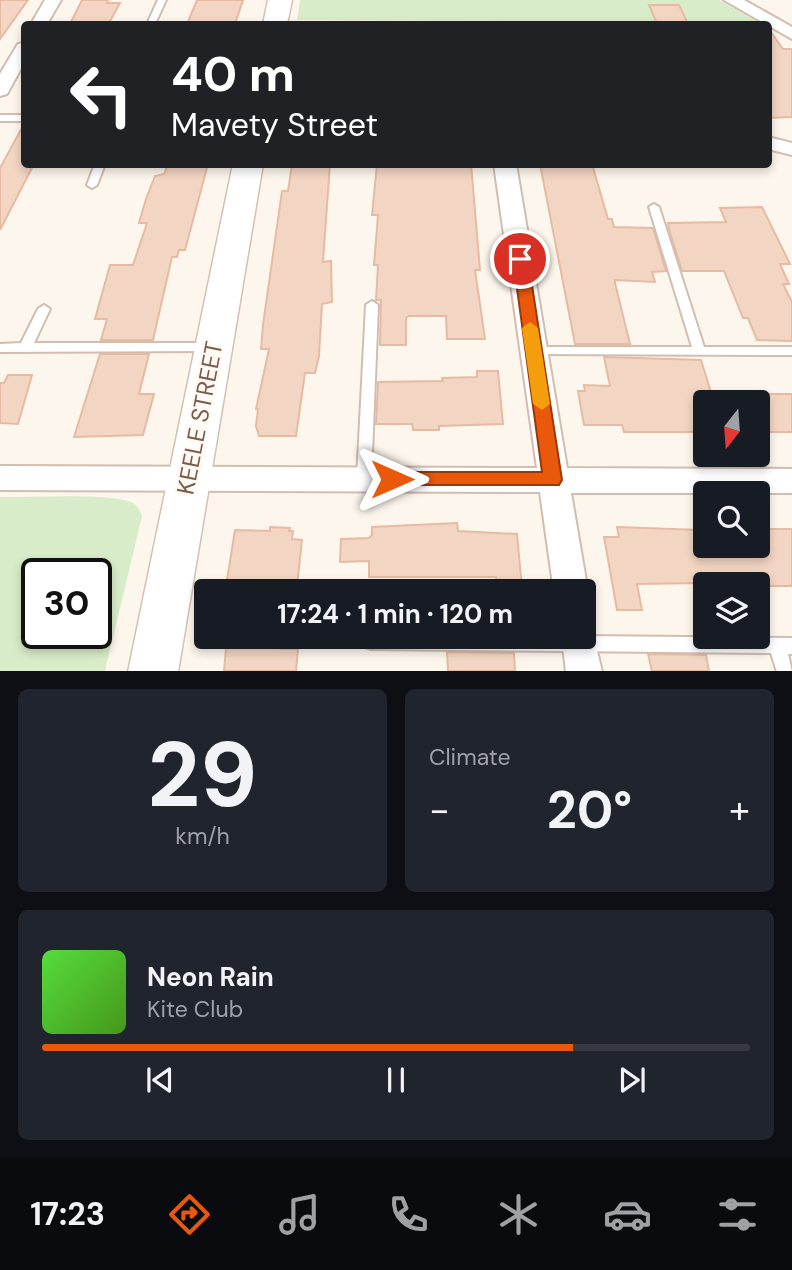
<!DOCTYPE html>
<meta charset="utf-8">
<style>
body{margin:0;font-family:"DM Sans",sans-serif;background:#20242c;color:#f1f3f6;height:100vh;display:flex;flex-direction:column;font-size:26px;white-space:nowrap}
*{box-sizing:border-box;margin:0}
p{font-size:23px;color:#9ea1a6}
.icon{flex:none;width:38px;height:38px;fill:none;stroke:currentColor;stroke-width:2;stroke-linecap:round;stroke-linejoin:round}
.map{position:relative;height:671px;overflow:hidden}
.side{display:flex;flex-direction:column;gap:18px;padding:18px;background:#0d0f14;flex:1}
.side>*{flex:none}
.banner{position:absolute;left:21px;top:21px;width:751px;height:147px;border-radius:7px;box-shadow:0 4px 10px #0003;background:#202124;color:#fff;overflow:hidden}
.needle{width:46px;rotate:197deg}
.fabs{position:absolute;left:693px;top:390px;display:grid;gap:14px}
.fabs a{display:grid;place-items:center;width:77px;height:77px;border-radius:7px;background:#171b24;box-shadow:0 4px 10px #0003;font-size:35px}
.speed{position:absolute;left:21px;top:558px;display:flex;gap:14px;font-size:35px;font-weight:700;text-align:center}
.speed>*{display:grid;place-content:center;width:91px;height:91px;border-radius:50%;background:#171b24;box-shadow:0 4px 10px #0003;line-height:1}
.speed .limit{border:4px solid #111;border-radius:10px;background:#fff;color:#111}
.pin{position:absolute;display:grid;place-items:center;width:60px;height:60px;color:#fff;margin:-30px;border:4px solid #fff;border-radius:50%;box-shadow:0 2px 7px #0007}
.me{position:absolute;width:77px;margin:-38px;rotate:90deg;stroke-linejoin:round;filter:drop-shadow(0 0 5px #0008)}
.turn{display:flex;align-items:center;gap:24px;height:147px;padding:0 35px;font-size:32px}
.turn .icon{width:91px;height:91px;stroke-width:2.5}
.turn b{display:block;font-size:49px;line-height:60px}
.big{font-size:52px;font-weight:700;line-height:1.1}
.side .widget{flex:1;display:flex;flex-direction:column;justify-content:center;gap:10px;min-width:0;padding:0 24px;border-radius:10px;background:#20242c}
.side .dial{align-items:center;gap:0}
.dial b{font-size:91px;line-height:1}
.song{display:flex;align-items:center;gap:21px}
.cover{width:84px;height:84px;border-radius:10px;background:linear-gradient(135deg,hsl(110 70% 55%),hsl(100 70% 35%))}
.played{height:7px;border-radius:4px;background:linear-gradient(90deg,#ea580c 75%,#363941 75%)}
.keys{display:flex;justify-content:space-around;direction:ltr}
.heat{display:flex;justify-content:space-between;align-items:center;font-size:38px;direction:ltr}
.side .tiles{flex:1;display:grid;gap:18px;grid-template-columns:1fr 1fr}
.widget:last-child{grid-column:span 2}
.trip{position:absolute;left:194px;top:579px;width:402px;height:70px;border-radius:7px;background:#171b24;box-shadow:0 4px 10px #0003;font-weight:700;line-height:70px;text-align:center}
.tabs{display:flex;height:112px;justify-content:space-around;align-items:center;background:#090b0e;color:#9ea1a6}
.tabs .icon{width:49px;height:49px}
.tabs .current{color:#ea580c}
.tabs b{font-size:32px;color:#f1f3f6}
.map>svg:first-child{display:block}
.green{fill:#d8ecc9;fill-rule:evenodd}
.building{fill:#f3d5c3;stroke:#e6bba3;stroke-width:2}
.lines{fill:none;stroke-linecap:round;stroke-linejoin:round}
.service-casing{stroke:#d1beb0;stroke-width:4}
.minor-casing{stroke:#d1beb0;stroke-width:4}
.secondary-casing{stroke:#d6c0b0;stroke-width:3}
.service{fill:#fff;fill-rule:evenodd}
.minor{fill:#fff;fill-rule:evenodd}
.secondary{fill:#fff;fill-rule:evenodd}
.route{fill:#ea580c;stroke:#983908;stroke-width:2}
.slow{fill:#f59e0b}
.labels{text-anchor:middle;stroke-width:6;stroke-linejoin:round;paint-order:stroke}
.street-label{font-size:24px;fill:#7a5c4d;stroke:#fffaf3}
</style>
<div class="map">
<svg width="792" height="672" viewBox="0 0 792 672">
<rect width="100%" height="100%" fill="#fdf6ec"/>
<path class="green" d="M300 0H719L758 22 297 20Z
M0 497C28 498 111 492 133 503 138 506 140 511 142 516L105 671H0ZM96 574V634H37V574Z"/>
<path class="building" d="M0 0H28L0 39Z
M82 0H108L107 3H120L109 23 70 24Z
M197 0H243L235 24H187Z
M649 5H679L688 24H657Z
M768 28 783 49H792V117L768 118Z
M24 124V164H34L0 230V168Z
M168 164H208L185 250H179L177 257H172L153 340H101L107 319H95L110 265H133L147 223H139L146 199 155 176 164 174Z
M292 164H330L323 262 331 261 332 302 322 304 319 356 315 373H305L296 436H259L256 426 258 409H256L269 349H261L263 325 282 191H288Z
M377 164H471L480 270H475L485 339H447L446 316H409L406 318V345H380L381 300H376L378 265H374L378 215H372Z
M540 164H592L608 219H612L614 227 653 228 666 271 652 272 655 282 615 280V283L630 344H575Z
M762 207 790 264H780L789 284H783L792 302V341L757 340 748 318H743L724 271H682L669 229 668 223 726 222 720 208Z
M100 354H149L139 394H154L143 435 74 437Z
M604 357 701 360 714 402H705V432H624L622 425H584L578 391H585L584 385 610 386Z
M477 371H498L503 424 439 426V430H413L412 424H376L378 382 443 381 442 378 477 377Z
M8 375H32L18 424 0 423V383H4Z
M758 394H792V432H758Z
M457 523 458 531 517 534 522 588 497 587 496 577H369V561L340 562 341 539 369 538 372 535V527Z
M270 527 290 528 289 531H293L292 539 302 540 297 587H288L287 592H236L237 580H227L235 530 270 531Z
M617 527 700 530 702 537 705 536V546H758V529H792V586H767L766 582 637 584 642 610H617L604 537H619Z
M227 637H283L281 649H298L296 671H224Z
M447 652 514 653 515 671H448Z
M648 654 706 655 709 671H652Z"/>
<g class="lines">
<defs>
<path id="service" d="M158 0H166L155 24H147Z
M0 115H24V121H0Z
M95 164H105L97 185 92 188 87 185Z
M654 204 659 207 704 347H792V355L530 354 528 351 534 347H692L649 207Z
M372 301 378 305 371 479 369 483 364 485 359 483 357 479 366 305Z
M44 305 50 309 34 343H210L216 347 210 351 0 352V344L21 343 38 309Z
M584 636 792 638V654H788L792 672H777L771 653 370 649 364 646 362 641 364 637Z"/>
<path id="minor" d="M45 0H61L47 24H31Z
M724 0H744L792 27V39Z
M24 43V63L7 94 0 96V74L18 44Z
M768 137 792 143V155L768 149Z
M494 164H516L567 468 792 469V493H571L588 592 584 599V592H554L540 492 0 490V466L537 468Z
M584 623 591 625 602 672H566L562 637H584Z"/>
<path id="secondary" d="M268 0H292L287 24H263Z
M233 164H263L178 672H128Z"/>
</defs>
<use href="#service" class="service-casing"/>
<use href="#minor" class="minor-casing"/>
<use href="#secondary" class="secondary-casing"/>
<use href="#service" class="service"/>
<use href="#minor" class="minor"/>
<use href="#secondary" class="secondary"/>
</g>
<path class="route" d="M520 254 528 259 562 480 559 485H386L383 479 386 474 392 472H542L513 259Z"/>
<path class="slow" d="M530 322 538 328 550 404 542 410 533 404 522 328Z"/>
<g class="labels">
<g class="street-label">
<text transform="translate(200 418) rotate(-79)" y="8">KEELE STREET</text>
</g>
</g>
</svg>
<div class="fabs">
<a><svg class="needle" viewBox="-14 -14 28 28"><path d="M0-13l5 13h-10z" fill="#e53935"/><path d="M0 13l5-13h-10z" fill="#9ea1a6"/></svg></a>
<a><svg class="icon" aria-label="search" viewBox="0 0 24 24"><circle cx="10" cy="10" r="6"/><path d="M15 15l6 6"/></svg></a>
<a><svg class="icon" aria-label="layers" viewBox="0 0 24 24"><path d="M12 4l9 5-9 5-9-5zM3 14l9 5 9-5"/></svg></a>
</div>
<div class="speed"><div class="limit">30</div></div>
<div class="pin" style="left:520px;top:259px;background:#d93025"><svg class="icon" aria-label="arrive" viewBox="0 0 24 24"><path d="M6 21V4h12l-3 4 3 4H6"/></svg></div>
<svg class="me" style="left:392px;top:479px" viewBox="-20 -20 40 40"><path d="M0-17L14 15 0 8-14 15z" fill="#ea580c" stroke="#fff" stroke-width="4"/></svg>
<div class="trip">17:24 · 1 min · 120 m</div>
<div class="banner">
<div class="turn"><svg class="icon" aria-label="left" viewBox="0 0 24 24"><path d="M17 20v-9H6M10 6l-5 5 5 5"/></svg><div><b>40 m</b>Mavety Street</div></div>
</div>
</div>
<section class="side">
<div class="tiles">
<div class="widget dial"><b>29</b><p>km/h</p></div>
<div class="widget"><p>Climate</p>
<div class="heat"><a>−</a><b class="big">20°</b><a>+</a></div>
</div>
<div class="widget">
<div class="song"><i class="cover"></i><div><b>Neon Rain</b><p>Kite Club</p></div></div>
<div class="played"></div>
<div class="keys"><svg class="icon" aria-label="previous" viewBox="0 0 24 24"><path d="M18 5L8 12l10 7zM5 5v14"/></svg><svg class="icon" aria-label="pause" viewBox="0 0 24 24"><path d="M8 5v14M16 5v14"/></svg><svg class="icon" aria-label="next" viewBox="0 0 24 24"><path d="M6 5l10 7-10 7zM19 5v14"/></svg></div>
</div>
</div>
</section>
<nav class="tabs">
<b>17:23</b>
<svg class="icon current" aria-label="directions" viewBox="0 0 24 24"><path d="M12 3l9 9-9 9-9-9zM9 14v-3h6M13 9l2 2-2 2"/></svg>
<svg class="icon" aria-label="music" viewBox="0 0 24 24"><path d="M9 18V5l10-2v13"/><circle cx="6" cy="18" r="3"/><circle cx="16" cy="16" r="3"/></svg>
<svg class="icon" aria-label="phone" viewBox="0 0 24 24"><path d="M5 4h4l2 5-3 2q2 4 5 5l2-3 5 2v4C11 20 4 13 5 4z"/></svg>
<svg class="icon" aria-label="climate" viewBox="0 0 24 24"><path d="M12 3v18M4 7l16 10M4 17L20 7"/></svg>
<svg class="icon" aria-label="car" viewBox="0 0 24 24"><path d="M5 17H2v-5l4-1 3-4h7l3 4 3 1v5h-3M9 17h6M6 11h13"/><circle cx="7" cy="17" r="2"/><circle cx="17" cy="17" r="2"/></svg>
<svg class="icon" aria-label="filters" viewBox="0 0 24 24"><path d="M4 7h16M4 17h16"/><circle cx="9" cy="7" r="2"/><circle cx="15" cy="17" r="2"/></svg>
</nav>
